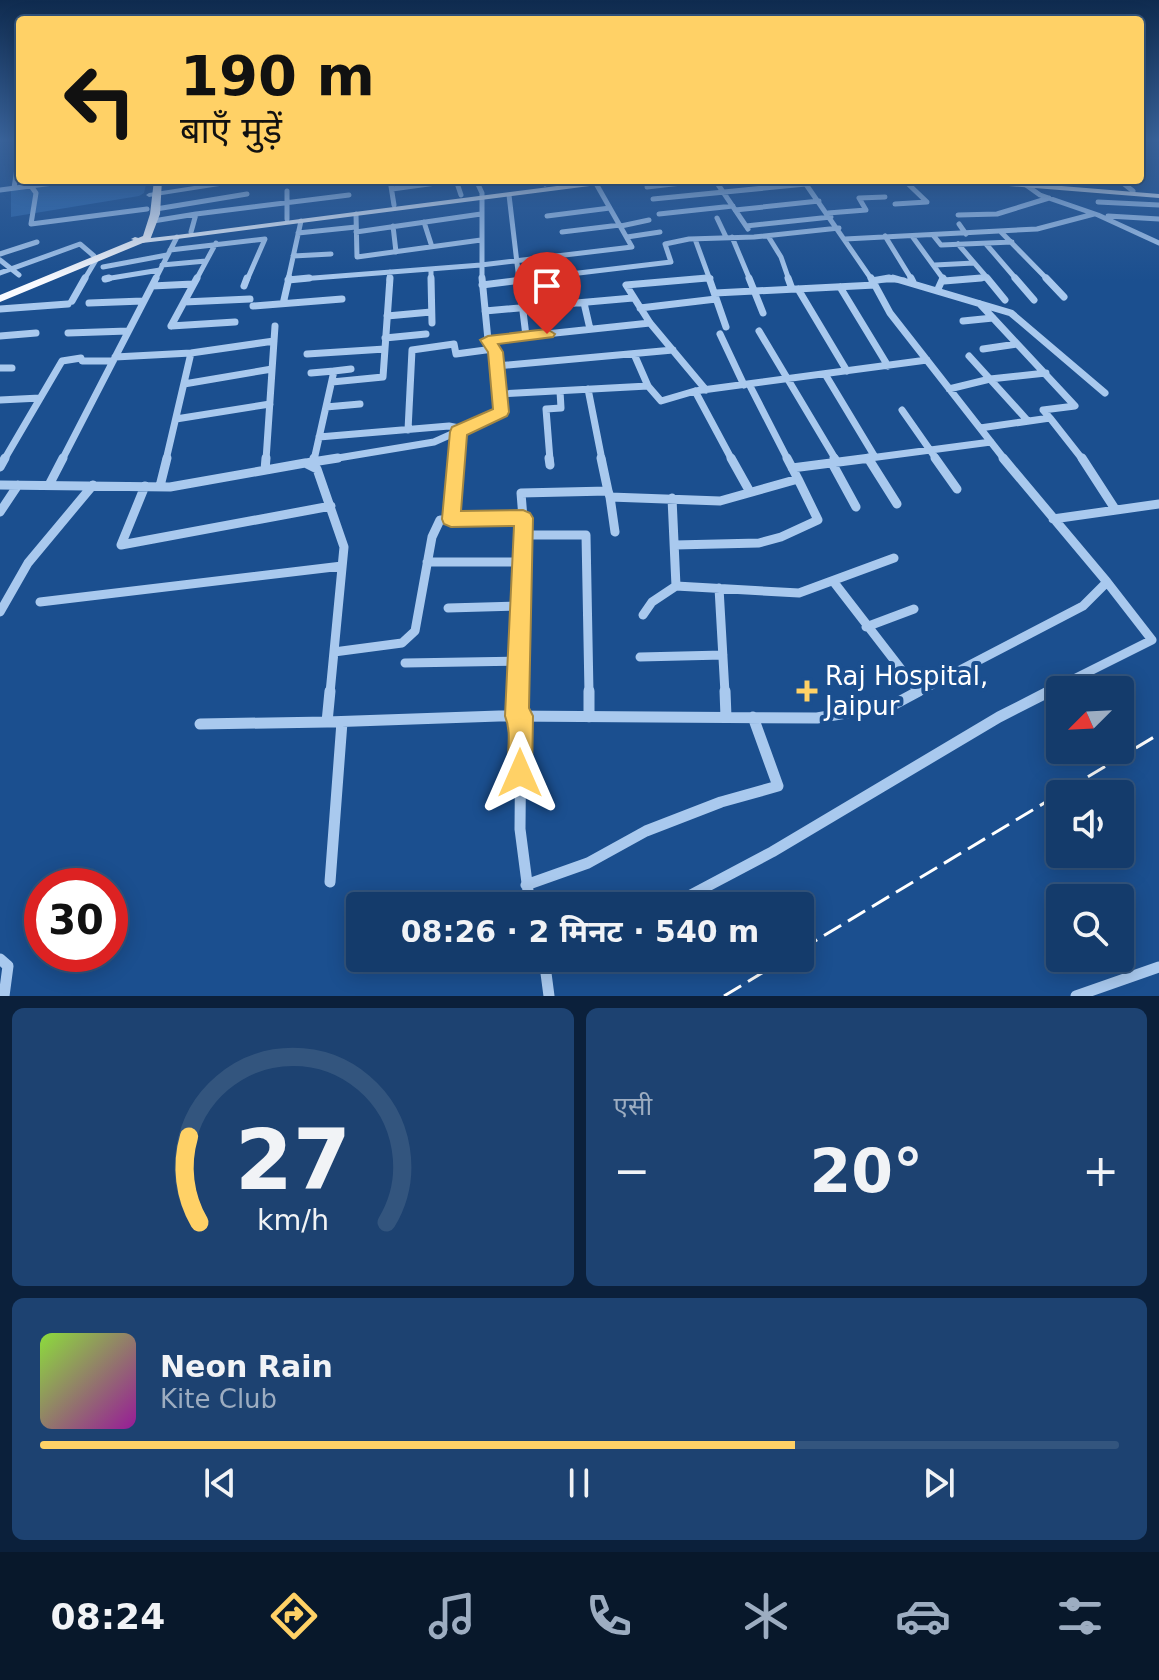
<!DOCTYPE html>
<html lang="hi">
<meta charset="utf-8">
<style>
body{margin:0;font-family:"DejaVu Sans","Noto Sans Devanagari",sans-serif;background:#1d4271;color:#f1f3f6;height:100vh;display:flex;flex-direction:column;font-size:30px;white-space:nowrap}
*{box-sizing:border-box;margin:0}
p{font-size:26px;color:#9dadc1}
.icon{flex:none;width:44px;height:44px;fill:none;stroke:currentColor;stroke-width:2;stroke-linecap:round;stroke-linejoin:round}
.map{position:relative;height:996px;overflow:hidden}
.side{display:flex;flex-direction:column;gap:12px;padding:12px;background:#0b203b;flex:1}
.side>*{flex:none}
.hud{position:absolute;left:16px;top:16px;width:1128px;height:168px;border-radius:8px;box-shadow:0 4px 20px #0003,0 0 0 2px #33557e;background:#ffd166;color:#111;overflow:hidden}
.needle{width:52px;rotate:246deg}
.tools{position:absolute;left:1046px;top:676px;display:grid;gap:16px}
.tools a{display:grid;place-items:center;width:88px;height:88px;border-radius:8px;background:#143b6b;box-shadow:0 4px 20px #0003,0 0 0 2px #33557e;font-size:40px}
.speed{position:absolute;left:24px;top:868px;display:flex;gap:16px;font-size:40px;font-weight:700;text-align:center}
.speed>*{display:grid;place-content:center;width:104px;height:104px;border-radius:50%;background:#143b6b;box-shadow:0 4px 20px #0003,0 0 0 2px #33557e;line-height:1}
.speed .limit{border:12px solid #d22;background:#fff;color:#111}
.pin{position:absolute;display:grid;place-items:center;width:68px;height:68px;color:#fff;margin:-82px -34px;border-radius:50% 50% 50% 0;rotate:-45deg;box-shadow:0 0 8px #0007}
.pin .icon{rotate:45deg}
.me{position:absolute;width:88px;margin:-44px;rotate:0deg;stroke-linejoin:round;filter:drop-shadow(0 0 6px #0008)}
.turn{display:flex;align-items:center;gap:28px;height:168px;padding:0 32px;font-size:36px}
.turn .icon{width:104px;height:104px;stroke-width:2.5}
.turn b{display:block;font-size:56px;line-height:68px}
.big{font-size:60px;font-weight:700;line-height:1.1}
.side .tile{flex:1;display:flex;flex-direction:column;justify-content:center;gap:12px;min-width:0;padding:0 28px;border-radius:12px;background:#1d4271}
.side .dial{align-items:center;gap:0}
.dial svg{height:208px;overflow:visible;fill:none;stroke:#33557e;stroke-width:7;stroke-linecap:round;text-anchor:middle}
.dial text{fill:#f1f3f6;stroke:none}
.song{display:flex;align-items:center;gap:24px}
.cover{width:96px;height:96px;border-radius:12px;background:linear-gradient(135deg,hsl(90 70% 55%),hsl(300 70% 35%))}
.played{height:8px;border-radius:4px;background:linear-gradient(90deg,#ffd166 70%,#33557e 70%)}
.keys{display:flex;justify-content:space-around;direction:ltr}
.heat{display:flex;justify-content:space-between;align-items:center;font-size:44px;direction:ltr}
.side .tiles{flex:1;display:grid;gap:12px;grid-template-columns:1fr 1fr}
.tile:last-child{grid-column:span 2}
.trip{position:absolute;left:346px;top:892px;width:468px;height:80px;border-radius:8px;background:#143b6b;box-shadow:0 4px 20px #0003,0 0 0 2px #33557e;font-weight:700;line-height:80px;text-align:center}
.menu{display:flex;height:128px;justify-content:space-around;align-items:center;background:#08182b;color:#9dadc1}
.menu .icon{width:56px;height:56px}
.menu .current{color:#ffd166}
.menu b{font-size:36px;color:#f1f3f6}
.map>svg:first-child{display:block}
.green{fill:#2e69ad}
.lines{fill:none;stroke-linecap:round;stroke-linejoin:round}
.minor-far3{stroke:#a9c9ee;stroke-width:5}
.minor-far2{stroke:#a9c9ee;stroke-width:7}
.minor-far1{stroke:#a9c9ee;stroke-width:9}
.minor{stroke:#a9c9ee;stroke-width:11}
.tertiary{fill:#a9c9ee;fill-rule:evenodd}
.primary{fill:#f0f6ff;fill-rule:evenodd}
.trunk{fill:#f8faff;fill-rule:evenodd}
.rail{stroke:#fff;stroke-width:3;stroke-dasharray:20 8;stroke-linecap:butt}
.route{fill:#ffd166;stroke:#a68842;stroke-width:2}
.poi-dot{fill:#ffd166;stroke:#1b4f8f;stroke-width:3}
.labels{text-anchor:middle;stroke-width:8;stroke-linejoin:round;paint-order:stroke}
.near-poi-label{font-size:26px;fill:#fff;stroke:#1b4f8f;text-anchor:start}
</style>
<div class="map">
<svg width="1159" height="996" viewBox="0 0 1159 996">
<rect width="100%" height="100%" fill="#1b4f8f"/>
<path class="green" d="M82 180H147L144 193 139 196 11 217V190Z"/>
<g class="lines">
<path class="minor-far3" d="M390 180 394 205
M456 180 461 195
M476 180 482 193V280
M542 180 545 184
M715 180 748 229
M803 180 872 280
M1019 180 1040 195 1098 215 1159 243
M1119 180 1133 191
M716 182 738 180
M31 186 36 193 31 224 147 209
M647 187 707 180
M14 188 20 149
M392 189 458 180
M0 190 76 180
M287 191V219
M509 195 519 280
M653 199 806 184
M1098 202 1159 205
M895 204 927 202 904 180
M156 209 247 194
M735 210 819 201
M828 213 866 210 859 198 885 197
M356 214 357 257 481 240
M659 214 733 206
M958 215 997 214 1049 198
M547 216 610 208
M1108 216 1159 219
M717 218 726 237
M153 221 196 214
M424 222 432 247
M959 224 966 234
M393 226 396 252
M621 226 649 220
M746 226 831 217
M191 232 196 214 349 195
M356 232 481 214
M562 232 620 225
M1001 232 1048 280
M298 233 356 227
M933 235 941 245 1012 242
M768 236 781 257 789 280
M885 236 912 280
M912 236 944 280
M627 237 660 232
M732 237 750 280
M695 239 710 280
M845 239 1037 229 1094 214
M958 244 989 280
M986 244 1017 280
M170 250 265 239 247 280
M0 254 37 242
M293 256 331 254
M0 260 19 275
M162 265 206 261
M935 265 974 263
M103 267 167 255
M431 269V280
M0 273 80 244 94 256
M105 279 160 270
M84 280 96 260
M155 280 177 237
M196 280 216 243
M288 280 481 265 632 247 594 180
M288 280 301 221
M389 280 390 272
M520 280 671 262 665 244 689 239 754 237 839 228
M682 280 711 278
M876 280H904
M953 280 986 278"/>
<path class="minor-far2" d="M431 278 432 323
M519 278 526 336
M709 278 726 327
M749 278 763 313
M788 278 792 289
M871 278 890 313 1005 460
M893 278 1011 313 1105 393
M911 278 913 282
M987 278 1005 300
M1015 278 1034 300
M1046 278 1064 297
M105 279 109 278
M288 280 309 278
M872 281 889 278
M944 281 981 278
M482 285 537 278
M152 286 193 284
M244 286 247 278
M840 287 888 366
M798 289 847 371
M938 289 943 278
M715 293 875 285
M72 301 85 278
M184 302 250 299
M89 303 143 301
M584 303 590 329
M283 304 289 278
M980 304 1075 406 1043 410 1050 418
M253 306 342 299
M640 308 716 299
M0 309 68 304
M485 311 633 298
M387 316 431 312
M963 321 993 318
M171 326 197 278
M171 326 235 322
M759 331 836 460
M68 333 128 331
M720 334 744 385
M0 336 36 333
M385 338 426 334
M488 340 650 323
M983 349 1017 344
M307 354 385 349
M634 354 648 386 661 401 695 391 927 360
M969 356 1028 421
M115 357 191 353 274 341
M497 366 673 350
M0 368H12
M334 371 351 369
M311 373 334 371 314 460
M825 374 875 457
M332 382 383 377 390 278
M184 384 272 369
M749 384 788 460
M588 389 602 460
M949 389 990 379 1046 373
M706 390 650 323 626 285 707 278
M695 391 732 460
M500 394 648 386
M0 400 40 398
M326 407 360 404
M902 410 937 460
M176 419 270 404
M980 428 1050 418 1083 460
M408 430 412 350 454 344 456 354 493 349
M319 437 449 426 464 429
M4 460 62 361 81 358 82 361H113
M62 460 156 278
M166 460 191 353
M266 460 275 326
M326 460 434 442 501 412 495 352 488 340 482 278
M456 460 458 432
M550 460 546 409 561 408 560 391
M855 460 991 442"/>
<path class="minor-far1" d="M549 458 550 465
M601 458 608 491
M731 458 750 492
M834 458 837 462
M868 458 897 504
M935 458 957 489
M1082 458 1115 509
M313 462 314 458
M306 463 338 458
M832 463 856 507
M0 467 5 458
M792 468 870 458
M265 470 266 458
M0 485 170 487 305 463 317 469 344 547 330 693
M49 485 63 458
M160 486 167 458
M610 497 615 532
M672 498 676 586
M0 512 18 485
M451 519 456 458
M1053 519 1159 504
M523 535H586L589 693
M121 545 331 506
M121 545 145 486
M675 545 759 543 781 537 818 520 798 479
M427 562H522
M833 581 918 691
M719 588 725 693
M40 602 342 566
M448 608 520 606
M0 612 28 563 93 485
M643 615 652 602 676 586 799 593 894 558
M866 627 914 609
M334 652 402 643 415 631 432 537 440 520 523 518
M640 657 723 655
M405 663 519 661
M518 693 523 518 521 493 608 491 610 497 720 501 798 479 787 458
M916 693 1083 606 1107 582 1003 458
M1046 693 1152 640 1107 582"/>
<path class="minor" d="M330 691 327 722 499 716 817 718 893 705 919 691
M589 691V717
M725 691 726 717
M517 716 518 691
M521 716 520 829 530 906
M200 724 327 722
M330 882 342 722
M526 885 588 863 646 831 721 802 778 786 753 717
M670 906 772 852 999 717 1050 691
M544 958 549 996
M0 959 8 966 4 996
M1076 996 1159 967"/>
<path class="tertiary" d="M233 180H248L245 182 149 197 146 195 149 193Z"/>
<path class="primary" d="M604 180H625L621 182 177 239 142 243 131 239 135 237 142 239 177 235Z
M956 180H987L1159 194V198L960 182Z"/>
<path class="trunk" d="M154 180H162L160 214 150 240 0 302V295L143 236 150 214Z"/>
<path class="rail" d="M800 950 1159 734
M724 996 787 958"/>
</g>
<linearGradient id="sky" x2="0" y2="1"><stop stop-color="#0f2b4f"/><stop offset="0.5" stop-color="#39639b"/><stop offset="1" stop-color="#39639b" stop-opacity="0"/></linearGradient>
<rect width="1159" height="281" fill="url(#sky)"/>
<path class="route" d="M547 329 555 334 553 337 498 344 503 352 509 412 507 416 467 435 461 511 523 510 530 513 533 518 529 708 533 716 532 773 529 782 520 785 511 782C503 761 514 737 505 716L514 526 451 527 444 524 442 519 450 432 452 427 493 409 488 352 480 340 488 336Z"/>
<path class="poi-dot" d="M803 679h8v8h8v8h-8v8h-8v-8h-8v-8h8z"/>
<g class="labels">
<g class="near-poi-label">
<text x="825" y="685">Raj Hospital,<tspan x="825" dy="30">Jaipur</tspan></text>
</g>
</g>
</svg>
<div class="tools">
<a><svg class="needle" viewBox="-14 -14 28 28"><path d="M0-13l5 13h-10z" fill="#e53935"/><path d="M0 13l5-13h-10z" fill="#9dadc1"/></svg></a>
<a><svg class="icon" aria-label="sound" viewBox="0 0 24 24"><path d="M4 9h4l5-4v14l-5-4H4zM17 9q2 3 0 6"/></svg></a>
<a><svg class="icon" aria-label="search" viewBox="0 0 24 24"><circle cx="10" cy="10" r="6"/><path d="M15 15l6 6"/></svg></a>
</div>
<div class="speed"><div class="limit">30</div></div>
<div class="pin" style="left:547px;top:334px;background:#d93025"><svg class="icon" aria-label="arrive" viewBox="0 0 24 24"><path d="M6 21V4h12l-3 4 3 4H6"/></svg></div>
<svg class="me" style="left:520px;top:773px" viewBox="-20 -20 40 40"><path d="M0-17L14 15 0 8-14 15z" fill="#ffd166" stroke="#fff" stroke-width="4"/></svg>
<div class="trip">08:26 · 2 मिनट · 540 m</div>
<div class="hud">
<div class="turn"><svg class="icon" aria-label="left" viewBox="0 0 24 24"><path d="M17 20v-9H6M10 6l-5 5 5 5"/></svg><div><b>190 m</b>बाएँ मुड़ें</div></div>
</div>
</div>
<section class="side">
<div class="tiles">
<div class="tile dial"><svg viewBox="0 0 100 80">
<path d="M14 69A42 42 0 1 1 86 69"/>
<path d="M14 69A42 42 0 0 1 10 36" stroke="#ffd166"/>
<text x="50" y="56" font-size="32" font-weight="700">27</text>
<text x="50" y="72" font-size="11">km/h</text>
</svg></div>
<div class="tile"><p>एसी</p>
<div class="heat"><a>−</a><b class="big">20°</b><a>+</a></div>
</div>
<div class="tile">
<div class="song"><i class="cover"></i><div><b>Neon Rain</b><p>Kite Club</p></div></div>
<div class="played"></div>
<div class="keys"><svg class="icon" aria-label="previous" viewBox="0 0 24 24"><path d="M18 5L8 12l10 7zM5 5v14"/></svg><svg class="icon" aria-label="pause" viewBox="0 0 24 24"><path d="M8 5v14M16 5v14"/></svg><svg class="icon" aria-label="next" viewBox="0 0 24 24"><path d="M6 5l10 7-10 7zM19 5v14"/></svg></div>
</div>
</div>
</section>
<nav class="menu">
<b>08:24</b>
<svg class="icon current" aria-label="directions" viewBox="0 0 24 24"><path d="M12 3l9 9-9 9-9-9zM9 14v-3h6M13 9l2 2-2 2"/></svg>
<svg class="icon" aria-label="music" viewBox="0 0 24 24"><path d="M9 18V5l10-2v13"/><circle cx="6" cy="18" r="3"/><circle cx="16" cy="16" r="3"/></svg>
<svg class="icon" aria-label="phone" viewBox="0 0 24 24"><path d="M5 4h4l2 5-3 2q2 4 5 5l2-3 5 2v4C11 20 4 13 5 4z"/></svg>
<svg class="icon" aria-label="climate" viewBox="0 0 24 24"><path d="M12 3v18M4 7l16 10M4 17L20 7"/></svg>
<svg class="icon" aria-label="car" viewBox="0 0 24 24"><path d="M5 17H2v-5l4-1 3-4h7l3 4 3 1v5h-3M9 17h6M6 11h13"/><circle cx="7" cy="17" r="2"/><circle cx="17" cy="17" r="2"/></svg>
<svg class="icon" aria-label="filters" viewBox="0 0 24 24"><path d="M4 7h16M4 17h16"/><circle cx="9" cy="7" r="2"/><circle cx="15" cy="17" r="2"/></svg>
</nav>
